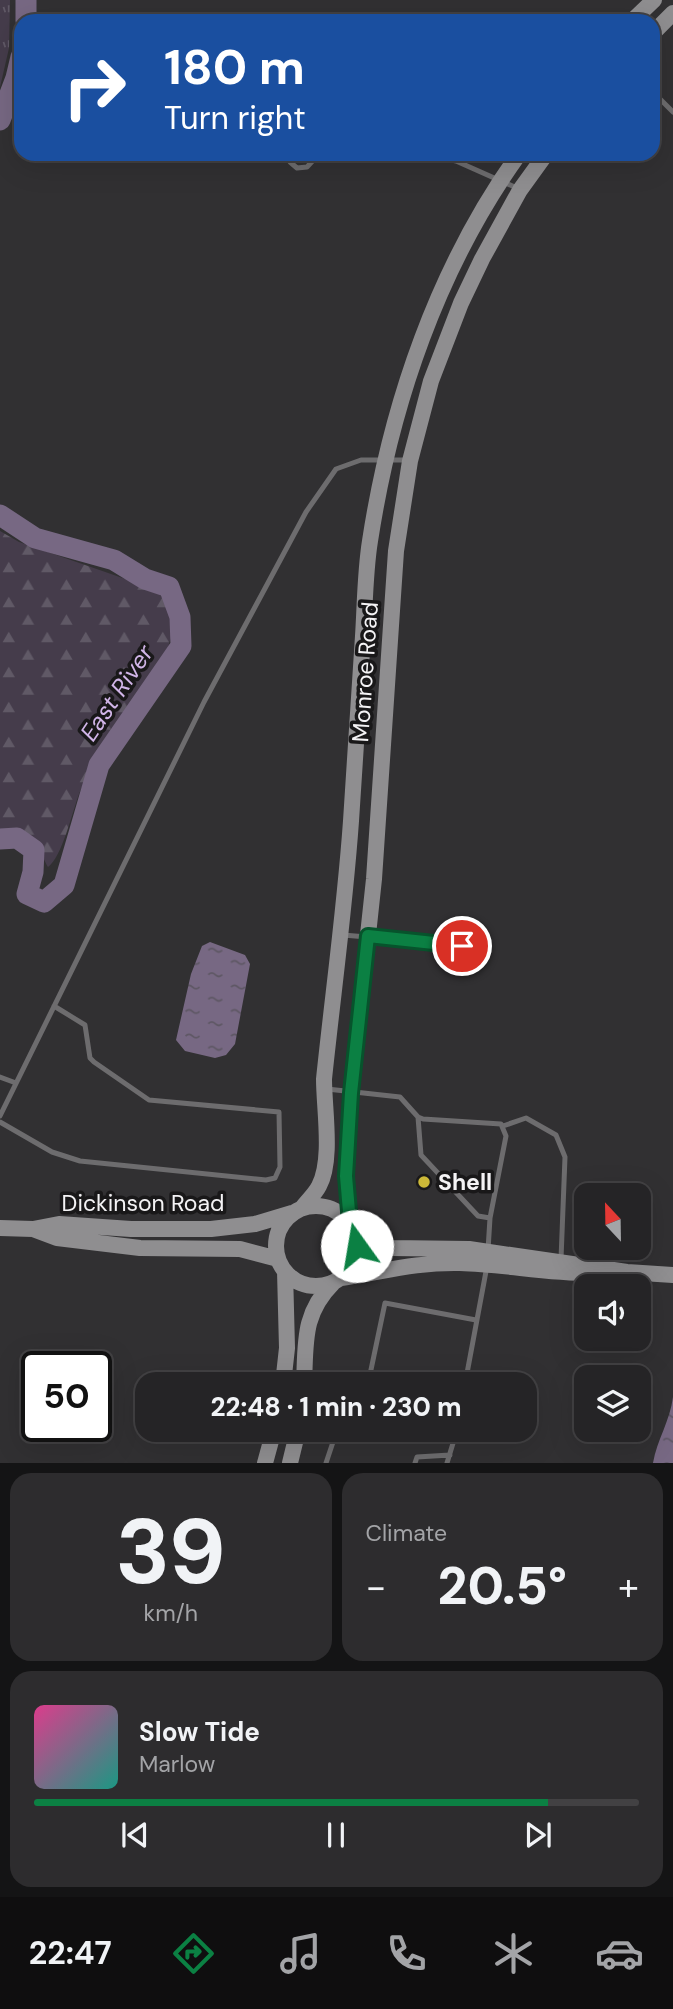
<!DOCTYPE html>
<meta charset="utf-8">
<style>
body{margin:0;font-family:"DM Sans",sans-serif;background:#2d2c2e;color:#f1f3f6;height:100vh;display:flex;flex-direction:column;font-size:26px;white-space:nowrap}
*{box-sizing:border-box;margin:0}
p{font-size:23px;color:#a3a4a7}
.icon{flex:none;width:38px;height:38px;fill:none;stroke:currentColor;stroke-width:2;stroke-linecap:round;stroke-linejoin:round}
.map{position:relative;height:1463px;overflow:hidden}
.sheet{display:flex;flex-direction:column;gap:10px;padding:10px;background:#141415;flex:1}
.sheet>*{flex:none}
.banner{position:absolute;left:14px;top:14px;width:646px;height:147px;border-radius:21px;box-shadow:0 7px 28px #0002,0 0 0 2px #424143;background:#1a4fa0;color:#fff;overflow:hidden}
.needle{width:46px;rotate:338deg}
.fabs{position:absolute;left:574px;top:1183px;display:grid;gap:14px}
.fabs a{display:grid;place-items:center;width:77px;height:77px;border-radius:14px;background:#252426;box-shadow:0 7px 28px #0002,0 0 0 2px #424143;font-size:35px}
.speed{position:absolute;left:21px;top:1351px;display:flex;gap:14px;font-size:35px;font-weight:700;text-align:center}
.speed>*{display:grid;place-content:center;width:91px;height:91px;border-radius:50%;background:#252426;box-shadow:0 7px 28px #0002,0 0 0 2px #424143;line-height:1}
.speed .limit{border:4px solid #111;border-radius:10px;background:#fff;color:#111}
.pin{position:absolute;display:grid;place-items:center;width:60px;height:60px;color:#fff;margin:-30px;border:4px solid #fff;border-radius:50%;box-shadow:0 2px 7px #0007}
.me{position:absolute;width:77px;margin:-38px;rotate:347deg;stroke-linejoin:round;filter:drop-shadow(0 0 5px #0008)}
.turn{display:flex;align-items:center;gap:24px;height:147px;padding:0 35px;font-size:32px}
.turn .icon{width:91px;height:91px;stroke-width:2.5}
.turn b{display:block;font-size:49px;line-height:60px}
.big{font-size:52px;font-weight:800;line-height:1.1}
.sheet .tile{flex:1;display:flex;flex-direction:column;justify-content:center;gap:10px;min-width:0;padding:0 24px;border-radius:21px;background:#2d2c2e}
.sheet .dial{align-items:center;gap:0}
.dial b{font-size:91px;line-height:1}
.song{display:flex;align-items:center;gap:21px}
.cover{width:84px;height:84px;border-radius:10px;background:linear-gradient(135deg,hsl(330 70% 55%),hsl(170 70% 35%))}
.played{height:7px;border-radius:4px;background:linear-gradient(90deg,#0b8043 85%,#424143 85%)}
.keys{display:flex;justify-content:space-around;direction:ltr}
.heat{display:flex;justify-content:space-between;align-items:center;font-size:38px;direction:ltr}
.sheet .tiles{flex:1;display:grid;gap:10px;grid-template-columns:1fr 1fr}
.tile:last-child{grid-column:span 2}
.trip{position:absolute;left:135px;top:1372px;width:402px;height:70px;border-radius:21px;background:#252426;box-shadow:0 7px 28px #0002,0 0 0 2px #424143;font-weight:800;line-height:70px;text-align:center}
.dock{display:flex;height:112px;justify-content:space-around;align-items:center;background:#0f0e0f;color:#a3a4a7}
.dock .icon{width:49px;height:49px}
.dock .on{color:#0b8043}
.dock b{font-size:32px;color:#f1f3f6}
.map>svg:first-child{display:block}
.grass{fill:url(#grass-tufts)}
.forest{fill:url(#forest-firs)}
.water{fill:url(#water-ripples)}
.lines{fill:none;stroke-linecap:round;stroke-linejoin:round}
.river{stroke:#776883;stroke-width:21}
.lane{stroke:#6d6c6e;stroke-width:5}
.secondary{stroke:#8f8e90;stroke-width:16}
.route-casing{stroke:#07532c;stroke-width:18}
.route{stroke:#0b8043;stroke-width:12}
.poi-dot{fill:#cdb938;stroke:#191819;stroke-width:2.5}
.labels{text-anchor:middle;stroke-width:7;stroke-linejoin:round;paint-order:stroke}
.street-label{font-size:23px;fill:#f4f3f5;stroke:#191819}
.poi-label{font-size:23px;font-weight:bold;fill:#f4f3f5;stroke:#191819;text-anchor:start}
.water-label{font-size:24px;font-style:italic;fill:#d1b5e8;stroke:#191819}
</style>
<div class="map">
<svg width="673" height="1463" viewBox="0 0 673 1463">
<defs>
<pattern id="grass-tufts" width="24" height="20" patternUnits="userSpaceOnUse" patternTransform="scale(1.75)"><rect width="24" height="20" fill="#453c4b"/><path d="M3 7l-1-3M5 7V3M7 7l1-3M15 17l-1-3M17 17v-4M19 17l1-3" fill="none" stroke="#605966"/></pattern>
<pattern id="forest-firs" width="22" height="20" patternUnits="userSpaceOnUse" patternTransform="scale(1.75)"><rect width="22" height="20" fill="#453c4b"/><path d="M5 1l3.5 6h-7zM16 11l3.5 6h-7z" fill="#605966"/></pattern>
<pattern id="water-ripples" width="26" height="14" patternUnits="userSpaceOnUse" patternTransform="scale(1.75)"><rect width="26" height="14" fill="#776883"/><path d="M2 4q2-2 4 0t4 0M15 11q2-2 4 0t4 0" fill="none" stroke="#5e5764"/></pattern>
</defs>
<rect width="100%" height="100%" fill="#313032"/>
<path class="grass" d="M0 0H10L9 48 0 87Z"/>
<path class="forest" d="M0 531 19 542 154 589C175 606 176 628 166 653 135 699 100 743 79 794 72 813 62 857 48 867 32 836 40 834 0 832Z"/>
<path class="water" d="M210 942 245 955 250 964 235 1044 226 1055 215 1058 185 1051 176 1040 191 974 202 946Z
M673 1397V1463H653C657 1440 670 1421 673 1397Z"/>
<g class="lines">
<path class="river" d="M26 21V0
M0 120 16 78 21 57
M0 515 35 538 114 560 145 579 169 587 180 617 181 646 99 765 64 885 44 902 27 894 33 872 34 850 17 838 0 839"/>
<path class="lane" d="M653 92 673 112
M290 154V162L297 168 307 167 319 154
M427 154 456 161 517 188
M343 935 486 947
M0 1077 16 1083
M327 1089 400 1097 418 1117 423 1119 501 1124 506 1136 490 1218 488 1250
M0 1116 204 702 306 512 336 469 361 460H407
M418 1117 421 1155 478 1216 490 1218
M0 1122 52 1152 80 1161 266 1180 275 1178 280 1167 279 1112 149 1100 94 1062 90 1058 85 1025 54 1006
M503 1126 526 1118 556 1135 565 1157 561 1259
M368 1384 385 1303 476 1320
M465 1384 487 1266
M326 1463 337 1430
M415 1463 417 1457 450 1455
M447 1463 457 1430"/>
<path class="secondary" d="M632 21 654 0
M653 33 673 13
M276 1246a40 40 0 1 1 80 0a40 40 0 1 1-80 0Z
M302 1208C307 1201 315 1194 319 1186 333 1160 324 1109 324 1079 333 993 345 907 351 821 355 759 359 698 363 636 365 605 365 572 370 541 391 404 438 267 519 154
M350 1223 346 1176 351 1093 374 879 396 551 410 461 431 381 461 303 482 259 520 190 546 154
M0 1228 33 1229 59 1224 131 1229H211L255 1224 292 1213
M33 1229 57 1238 140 1248 240 1249 278 1259
M355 1234 391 1248 469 1249 627 1272 673 1275
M341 1278C382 1272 417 1262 460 1263 505 1264 550 1274 596 1273
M283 1384 287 1348 285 1271
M304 1384C306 1343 302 1314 333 1283
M265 1463 274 1430
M290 1463 298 1430"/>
</g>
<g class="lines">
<defs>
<path id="route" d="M357 1246 355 1234 350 1223 346 1176 351 1093 368 936 462 946"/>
</defs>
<use href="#route" class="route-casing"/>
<use href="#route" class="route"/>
</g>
<circle class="poi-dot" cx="424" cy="1182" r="7"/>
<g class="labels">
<g class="street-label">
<text transform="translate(365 672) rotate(-86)" y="8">Monroe Road</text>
<text x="143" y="1211">Dickinson Road</text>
</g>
<g class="poi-label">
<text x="438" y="1190">Shell</text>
</g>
<g class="water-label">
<text transform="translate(117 693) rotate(-56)" y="8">East River</text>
</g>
</g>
</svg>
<div class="fabs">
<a><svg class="needle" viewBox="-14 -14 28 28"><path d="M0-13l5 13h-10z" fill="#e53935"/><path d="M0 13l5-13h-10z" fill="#a3a4a7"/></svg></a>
<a><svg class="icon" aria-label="sound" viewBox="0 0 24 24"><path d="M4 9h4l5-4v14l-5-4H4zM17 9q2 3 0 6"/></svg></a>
<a><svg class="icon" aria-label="layers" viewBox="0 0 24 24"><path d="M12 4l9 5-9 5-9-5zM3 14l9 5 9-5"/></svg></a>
</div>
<div class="speed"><div class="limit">50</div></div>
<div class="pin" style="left:462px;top:946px;background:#d93025"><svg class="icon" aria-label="arrive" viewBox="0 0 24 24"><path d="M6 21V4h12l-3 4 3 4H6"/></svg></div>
<svg class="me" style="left:357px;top:1246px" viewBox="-20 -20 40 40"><circle r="19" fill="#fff"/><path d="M0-13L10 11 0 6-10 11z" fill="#0b8043"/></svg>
<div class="trip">22:48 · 1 min · 230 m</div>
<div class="banner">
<div class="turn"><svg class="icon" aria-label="right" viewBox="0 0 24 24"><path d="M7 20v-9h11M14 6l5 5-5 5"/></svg><div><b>180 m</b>Turn right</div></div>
</div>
</div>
<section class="sheet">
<div class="tiles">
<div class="tile dial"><b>39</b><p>km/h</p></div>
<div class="tile"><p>Climate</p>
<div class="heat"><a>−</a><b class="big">20.5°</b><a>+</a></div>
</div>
<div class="tile">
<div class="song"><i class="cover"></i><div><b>Slow Tide</b><p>Marlow</p></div></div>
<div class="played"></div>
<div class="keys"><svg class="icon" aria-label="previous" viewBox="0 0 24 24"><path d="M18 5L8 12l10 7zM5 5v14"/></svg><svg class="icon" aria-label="pause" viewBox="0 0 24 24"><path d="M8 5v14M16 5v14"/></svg><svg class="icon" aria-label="next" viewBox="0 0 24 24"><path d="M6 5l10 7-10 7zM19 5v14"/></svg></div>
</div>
</div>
</section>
<nav class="dock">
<b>22:47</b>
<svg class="icon on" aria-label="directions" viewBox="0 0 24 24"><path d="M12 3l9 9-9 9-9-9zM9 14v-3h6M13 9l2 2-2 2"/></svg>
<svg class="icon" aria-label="music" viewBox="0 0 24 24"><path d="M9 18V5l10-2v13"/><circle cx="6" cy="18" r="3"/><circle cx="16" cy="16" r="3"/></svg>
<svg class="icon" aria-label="phone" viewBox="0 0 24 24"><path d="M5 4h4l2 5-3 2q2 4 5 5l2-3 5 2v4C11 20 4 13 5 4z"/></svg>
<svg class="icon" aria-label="climate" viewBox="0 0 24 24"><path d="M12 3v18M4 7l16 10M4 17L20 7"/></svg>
<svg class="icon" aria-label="car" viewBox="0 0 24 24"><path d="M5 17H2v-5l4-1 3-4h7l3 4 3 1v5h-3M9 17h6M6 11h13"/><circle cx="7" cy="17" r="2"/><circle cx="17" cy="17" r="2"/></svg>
</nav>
